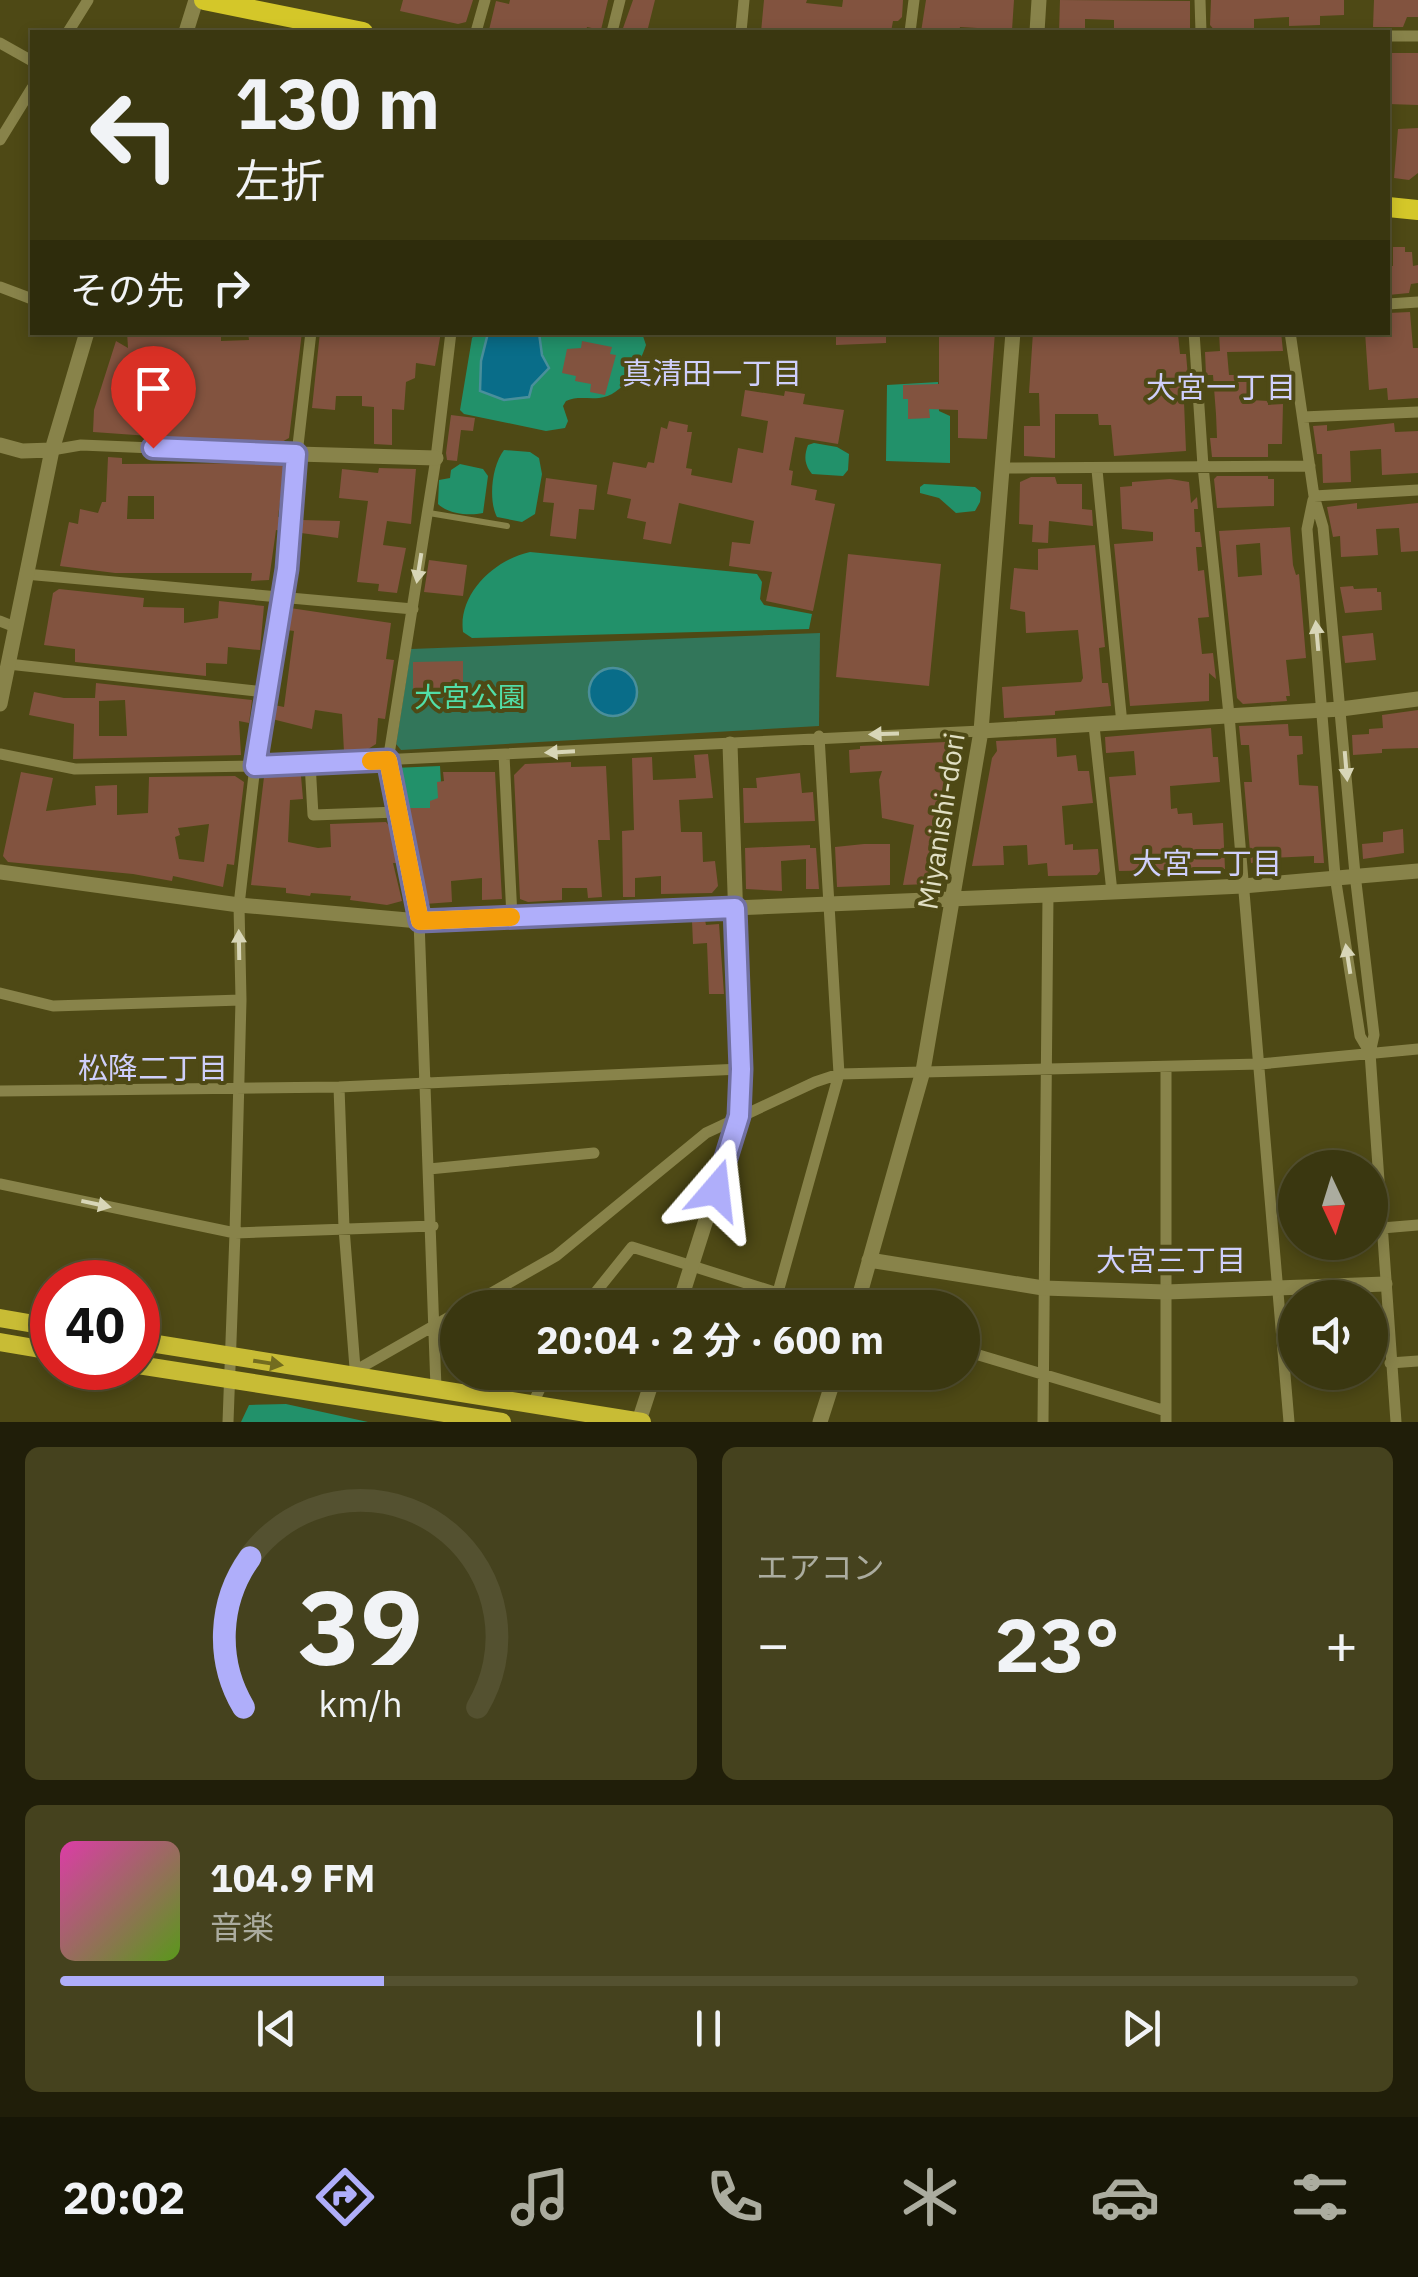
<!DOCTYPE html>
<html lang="ja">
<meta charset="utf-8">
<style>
body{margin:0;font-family:"IBM Plex Sans","Noto Sans JP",sans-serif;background:#45421e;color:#f1f3f6;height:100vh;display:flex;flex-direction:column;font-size:38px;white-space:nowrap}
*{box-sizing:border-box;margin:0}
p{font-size:32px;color:#abac9f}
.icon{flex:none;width:55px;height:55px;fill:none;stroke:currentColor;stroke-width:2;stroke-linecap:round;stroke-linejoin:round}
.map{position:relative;height:1422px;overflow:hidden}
.details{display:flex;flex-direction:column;gap:25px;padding:25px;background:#201e09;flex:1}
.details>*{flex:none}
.top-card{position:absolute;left:30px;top:30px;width:1360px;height:305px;border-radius:0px;box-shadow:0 5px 15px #0003,0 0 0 2px #545130;background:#3a3710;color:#f1f3f6;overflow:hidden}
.needle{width:65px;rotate:176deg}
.buttons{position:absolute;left:1278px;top:1150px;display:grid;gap:20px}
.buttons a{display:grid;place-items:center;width:110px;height:110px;border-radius:50%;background:#3a3710;box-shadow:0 5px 15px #0003,0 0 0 2px #545130;font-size:50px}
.speed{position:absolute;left:30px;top:1260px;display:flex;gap:20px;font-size:50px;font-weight:700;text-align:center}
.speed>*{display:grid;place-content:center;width:130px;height:130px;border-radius:50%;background:#3a3710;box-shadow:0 5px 15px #0003,0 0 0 2px #545130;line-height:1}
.speed .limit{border:15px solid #d22;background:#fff;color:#111}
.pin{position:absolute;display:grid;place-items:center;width:85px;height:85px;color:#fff;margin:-102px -42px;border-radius:50% 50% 50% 0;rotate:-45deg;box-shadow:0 0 10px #0007}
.pin .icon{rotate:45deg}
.me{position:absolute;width:110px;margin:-55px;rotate:17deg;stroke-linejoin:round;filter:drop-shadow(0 0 8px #0008)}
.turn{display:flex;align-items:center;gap:35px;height:210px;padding:0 40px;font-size:45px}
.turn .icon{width:130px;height:130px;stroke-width:2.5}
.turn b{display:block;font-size:70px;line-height:85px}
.then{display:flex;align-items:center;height:95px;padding:0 40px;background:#0003;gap:20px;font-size:38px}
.big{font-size:75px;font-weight:700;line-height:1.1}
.details .widget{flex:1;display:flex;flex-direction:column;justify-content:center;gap:15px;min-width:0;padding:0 35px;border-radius:15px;background:#45421e}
.details .dial{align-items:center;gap:0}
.dial svg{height:260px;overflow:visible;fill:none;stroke:#545130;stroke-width:7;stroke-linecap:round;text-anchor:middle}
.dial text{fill:#f1f3f6;stroke:none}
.song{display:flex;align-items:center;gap:30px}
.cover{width:120px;height:120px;border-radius:15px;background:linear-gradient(135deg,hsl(320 70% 55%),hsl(90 70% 35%))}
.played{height:10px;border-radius:5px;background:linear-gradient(90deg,#afaefa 25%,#545130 25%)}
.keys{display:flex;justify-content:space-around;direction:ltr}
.heat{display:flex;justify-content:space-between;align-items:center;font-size:55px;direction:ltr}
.details .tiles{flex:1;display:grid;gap:25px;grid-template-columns:1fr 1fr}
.widget:last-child{grid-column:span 2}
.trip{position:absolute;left:440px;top:1290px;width:540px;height:100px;border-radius:50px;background:#3a3710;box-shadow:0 5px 15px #0003,0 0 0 2px #545130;font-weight:700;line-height:100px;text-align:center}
.dock{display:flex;height:160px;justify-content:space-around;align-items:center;background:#171606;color:#abac9f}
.dock .icon{width:70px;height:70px}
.dock .selected{color:#afaefa}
.dock b{font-size:45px;color:#f1f3f6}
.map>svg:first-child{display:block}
.green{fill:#32765a}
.forest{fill:#22916a}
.water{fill:#096d89;stroke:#4a8f9b;stroke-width:2.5}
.building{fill:#82533f;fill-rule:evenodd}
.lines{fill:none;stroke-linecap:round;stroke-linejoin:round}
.service{stroke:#88834a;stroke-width:6}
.minor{stroke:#88834a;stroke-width:11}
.tertiary{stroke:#88834a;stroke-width:15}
.primary{stroke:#c8bc35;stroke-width:18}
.trunk{stroke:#d4c729;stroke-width:20}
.oneway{fill:#d8d6b8}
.oneway2{fill:#736c1f}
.route-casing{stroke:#7271a2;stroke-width:25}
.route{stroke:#afaefa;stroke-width:18}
.slow{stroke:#f59e0b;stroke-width:18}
.labels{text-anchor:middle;stroke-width:8;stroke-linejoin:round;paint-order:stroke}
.park-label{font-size:28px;fill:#51dea8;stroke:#4e4915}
.street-label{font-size:28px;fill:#e1dfc4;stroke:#4e4915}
.neighbourhood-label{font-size:30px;fill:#cfcffb;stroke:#4e4915}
</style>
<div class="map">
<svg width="1418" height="1422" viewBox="0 0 1418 1422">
<rect width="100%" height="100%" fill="#4e4915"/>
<path class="green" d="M820 633 819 726 401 750 396 744 411 649Z"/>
<path class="forest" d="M476 333H642L646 345C639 366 623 396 599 398 586 399 577 396 566 401L563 406 568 421 565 428 546 431 464 414 460 410 472 338Z
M938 382 939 411 950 416V463L886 461 887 385Z
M814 443 837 447 849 454 848 470 843 476 812 474C804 464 804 456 808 445Z
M504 450 530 452 539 458 542 474 535 514 522 522 497 517C488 500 492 465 504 450Z
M460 464 483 469 488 476 483 513C469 516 448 514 438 504L439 480 450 478 451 470Z
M924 484 975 487 981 492 980 502 975 511 956 513 939 498 920 493V487Z
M530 552 757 574 762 582 760 599 764 605 812 614 809 629 472 638 463 632C458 594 494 560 530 552Z
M440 766 443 817 418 808 398 812 394 768Z
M286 1404 368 1422H241L249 1405Z"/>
<path class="water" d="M488 333H539L542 355 549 368 532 386 529 397 504 400 480 391 481 361Z
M589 692a24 24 0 1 1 48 0a24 24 0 1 1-48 0Z"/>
<path class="building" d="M403 0H473L466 22 458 24 400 11Z
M510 0H608L601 30 587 27 586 32 489 30 496 1 509 4Z
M633 0H655L647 32 622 31Z
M764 0H807L806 3 842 7 843 0H903L902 17 898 21H893L891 32H761Z
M926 0H1014L1012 30 960 27 959 32H921Z
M1060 0 1190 1V32H1114V20L1085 19V32H1059Z
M1344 0V15L1320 16V25L1289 26V17L1254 19V31L1216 32 1210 25 1211 0Z
M1374 0H1418V17H1407L1403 27H1373Z
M1388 53H1418V105L1388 104Z
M1418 128V173L1409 180 1394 178 1398 129Z
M1393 247H1405V252H1412L1413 266 1418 265V283L1411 284 1409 293 1388 295V266H1393Z
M1410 312 1413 348H1418V398L1388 400 1387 388 1369 390 1365 332H1388V313Z
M127 332H221V341L249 340 248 332H302L289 438 278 444 261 443V440L220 441 93 432 94 410 116 341 128 348Z
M320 332H441L435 366 416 363 415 378 406 382 404 410 392 409V445L374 444V407L362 406V396H336L335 410 312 408Z
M836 332H886V343L836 345Z
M939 332H995L987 439 958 438V410L929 409 930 418 908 419V399H903V385L939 384Z
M1033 332H1141L1142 337 1178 334 1180 354H1186L1188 377H1183L1186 451 1114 456 1111 425H1099L1098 414H1055V458L1024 456V426H1040L1039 393H1029Z
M1219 332H1281L1283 351 1227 352 1229 375H1247L1248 394H1251V400L1268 401V405L1283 404 1282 444H1268V457H1212L1210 438H1217L1216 414 1213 375H1206L1205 352 1220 351Z
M582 341 612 347 610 354 616 355 605 395 590 392 591 384 575 381 576 376 562 373 567 349 581 348Z
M745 390 784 396 785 391 805 394 803 404 844 410 838 444 795 437 789 470 793 471 791 485 817 490 815 500 835 504 813 611 766 601 772 572 729 566 732 542 750 544 754 521 679 503 671 544 643 539 646 522 627 518 631 499 607 494 613 462 646 468 648 462 654 463 661 427 667 429 669 421 688 425 687 432H692L686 468 692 469 691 475 732 483 738 448 763 453 768 421 741 416Z
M451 415 475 418 473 431 461 430 457 461 447 460 446 453Z
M1394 423 1395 432 1418 431V473L1382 475 1381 449 1350 451 1351 482 1323 483 1322 454H1317L1313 426 1327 425V431Z
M108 457 122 458V464L282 463 284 471 278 517H283L282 531 276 530 269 580 251 581 252 573H115L60 566 69 522 78 524 80 509 98 513 102 502H106ZM128 496H154V519H127Z
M379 468 416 469 411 524 387 521 383 545 406 548 397 593 378 591 379 584 357 582 368 501 339 498 342 469 378 473Z
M1217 476H1268V479H1274V506L1217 508 1214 479Z
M1031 477H1055L1057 484H1082V509L1092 510 1093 526 1049 521 1048 543 1032 542 1033 525 1019 524 1020 482Z
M546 478 597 485 594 510 579 509 576 539 550 536 554 503 543 502Z
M1170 479 1189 482 1191 503 1197 497 1198 509H1194L1195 532H1200L1202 547H1196L1198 571 1204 570 1209 617 1198 618 1202 654 1213 653 1216 679 1209 673V701L1130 706 1114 544 1153 541V532L1122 529 1120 487 1132 486V482Z
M1357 503V509L1418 503V551L1401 552 1399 528 1376 529 1378 555 1341 557 1340 536 1333 537 1327 507Z
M302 520 340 521 338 538 301 533Z
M1290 527 1293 565 1296 575 1299 574 1306 658 1286 660 1290 696H1286L1287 701 1243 704 1237 698 1219 531ZM1260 543 1262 575 1238 577 1236 545Z
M1095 545 1105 647 1099 648 1102 683H1108L1111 706 1055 711V715L1004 718 1002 687 1081 682 1083 678 1078 630 1026 633 1025 612 1010 609 1014 568 1038 570V549Z
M848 554 941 564 929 686 836 677Z
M429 560 467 565 463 596 424 592Z
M1353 586 1354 589 1377 588V592H1381L1382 610 1345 613 1340 587Z
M59 589 144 598 143 607 184 608V623L218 618 219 601 264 606 260 650 228 647 227 664 206 663V676L75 662V649L44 645 53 593Z
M290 608 391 623 386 659 394 660 385 719 378 718 376 744 365 751 344 752 342 714 315 710 312 729 272 719 274 705 284 707 294 631 287 630Z
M1373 633 1376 660 1345 663 1342 636Z
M463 661V692L424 695V692H413V662Z
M96 683 252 700 249 723 239 721 241 755 73 759 74 724 29 715 34 692 64 698H95ZM125 700 127 736H99V701Z
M1418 710V748L1382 749V753L1353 755 1352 735 1369 734V729L1383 728 1382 715Z
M1288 724 1289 736H1302L1303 754 1297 755 1299 785 1318 786 1324 863H1314V856L1268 858V862L1251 863 1244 782H1252L1249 745H1241L1239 726Z
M1211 728 1213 757H1218L1220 782 1170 786 1171 809 1177 808 1178 814 1192 813 1193 825 1223 823 1225 869 1119 871 1109 777 1136 775 1134 751 1106 753 1105 737Z
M1056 738 1057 757 1076 755 1078 771H1089L1093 803 1062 806 1065 845 1073 844V850L1098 849 1100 871 1097 875 1048 876 1047 863 1028 865 1027 845 1003 846 1004 865 972 866 992 758 997 751 996 741Z
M946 742 957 744 933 877 928 884 903 885 914 825 882 818 879 780 882 771 850 773 849 750 860 749V746Z
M708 754 713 798 679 800 681 832H702L703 862 715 861 718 886 712 893 661 894V876L635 878V897H623L622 831 634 830 632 758 652 757 653 780 696 778 694 755Z
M571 762V767L606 766 610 840H598L602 897 588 898 587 888H562V900L528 902 520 899 514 775 525 764Z
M21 772 53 778 46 811 96 805 95 786 117 785V815L148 813 149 777 235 776 244 782 234 865 227 864 223 887 173 876 172 881 133 874 8 862 3 856ZM209 824 204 862 179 859 175 837 180 835 178 828Z
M443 772H495L502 899 482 900V878L451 881 452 902 425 904 420 862H417L407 808H430V801L438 798 437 782 444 781Z
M800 773 802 793 813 792 815 821 744 823 743 788H757L756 778Z
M279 775 301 776 303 799 290 800 288 842 318 848 331 847 330 824 386 822 391 828 398 863H393L402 901 387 905 350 900 351 896 311 893 310 896 286 893V888L251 885 264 777Z
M1403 829 1404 853 1363 859 1362 844 1383 842V832Z
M864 844H890V885L837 887 835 847Z
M810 845V848H816L819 889H806V859L781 861 782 891 746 889 745 848Z
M705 920 706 925 719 924 724 994H709L707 943 693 944 692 921Z"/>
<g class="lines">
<path class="service" d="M429 513 507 526"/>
<path class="minor" d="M1200 0 1201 32
M68 32 88 0
M476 32 485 0
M612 32 620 0
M741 32 744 0
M910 32 914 0
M1388 36H1418
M0 43 32 61
M0 140 32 88
M0 287 32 299
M1388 304 1418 302
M311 332 297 454 291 544 255 766 981 731
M1194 332 1203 466 1229 715 1289 1422
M1290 332 1314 496 1323 527 1355 874 1374 1035 1370 1053 1396 1422
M1303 417 1418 412
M52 450 81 445 297 454
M1003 468 1310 466
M1097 470 1122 724
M1314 496 1418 490
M1313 500 1307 529 1335 876 1360 1036 1370 1053
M25 574 413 609
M0 621 15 627
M8 664 265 692
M1094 726 1112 892
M0 754 75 769 255 766 239 905 241 1000 235 1233 0 1184
M504 755 512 917
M310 763 313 815 398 812
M0 993 53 1006 241 1000
M1166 1067V1422
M339 1087 344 1228 355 1368
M0 1091 339 1087 741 1069
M429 1169 594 1153
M1382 1228 1418 1225
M778 1292 839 1074 819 736
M465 1308 556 1256 706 1133 815 1082 839 1074 1260 1064 1418 1049
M583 1308 632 1247 825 1308
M962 1350 1166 1411
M1390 1363 1418 1361
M353 1372 458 1312
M436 1388 419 921 388 761 436 458 451 332
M533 1403 548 1372
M228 1422 235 1233 433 1226
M1043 1422 1048 895"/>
<path class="tertiary" d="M186 32 196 0
M1037 32 1039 0
M0 445 22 451 52 450
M297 454 436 458
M0 704 52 450 87 332
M981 731 1341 709 1418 699
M0 872 239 905 419 921 1048 895 1243 886 1418 871
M869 1260 1043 1288 1166 1292 1385 1284
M678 1308 739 1116 741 1069 730 744
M856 1308 923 1071 981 731 1013 332
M639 1421 655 1372
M820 1422 836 1372"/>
<path class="primary" d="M0 1318 52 1327
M138 1341 642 1422
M0 1342 52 1351
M138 1365 502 1422"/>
<path class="trunk" d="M204 0 363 32
M1388 207 1418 210"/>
</g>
<defs><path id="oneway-solid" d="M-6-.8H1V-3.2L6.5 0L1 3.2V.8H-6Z" transform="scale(2.5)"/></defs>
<g class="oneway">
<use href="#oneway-solid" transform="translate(419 568) rotate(99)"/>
<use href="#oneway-solid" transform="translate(1317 636) rotate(-95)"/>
<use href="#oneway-solid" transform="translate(884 734) rotate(178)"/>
<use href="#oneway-solid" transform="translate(560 752) rotate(177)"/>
<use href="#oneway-solid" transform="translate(1346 766) rotate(85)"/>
<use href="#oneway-solid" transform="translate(239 945) rotate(-91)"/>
<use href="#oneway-solid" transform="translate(1348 959) rotate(-99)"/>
<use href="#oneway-solid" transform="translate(96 1204) rotate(12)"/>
</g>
<use class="oneway2" href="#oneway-solid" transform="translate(268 1363) rotate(9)"/>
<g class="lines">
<defs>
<path id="route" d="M153 448 296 454 287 569 255 766 388 760 420 921 735 908 741 1069 739 1116 716 1190"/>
</defs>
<use href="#route" class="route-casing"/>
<use href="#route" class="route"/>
<path class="slow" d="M371 761 388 760 420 921 511 917"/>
</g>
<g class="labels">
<g class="park-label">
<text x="470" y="707">大宮公園</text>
</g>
<g class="street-label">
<text transform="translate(941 821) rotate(-81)" y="10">Miyanishi-dori</text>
</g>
<g class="neighbourhood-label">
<text x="712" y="384">真清田一丁目</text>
<text x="1221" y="398">大宮一丁目</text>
<text x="1207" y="874">大宮二丁目</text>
<text x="153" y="1079">松降二丁目</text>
<text x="1171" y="1271">大宮三丁目</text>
</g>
</g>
</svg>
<div class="buttons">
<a><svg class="needle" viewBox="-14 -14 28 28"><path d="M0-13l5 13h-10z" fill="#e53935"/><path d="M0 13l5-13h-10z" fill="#abac9f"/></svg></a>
<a><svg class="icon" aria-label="sound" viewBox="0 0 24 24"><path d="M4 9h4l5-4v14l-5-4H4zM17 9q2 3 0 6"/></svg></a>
</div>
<div class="speed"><div class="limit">40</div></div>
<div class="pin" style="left:153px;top:448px;background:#d93025"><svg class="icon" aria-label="arrive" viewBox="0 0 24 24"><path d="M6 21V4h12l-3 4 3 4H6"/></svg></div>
<svg class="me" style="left:716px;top:1190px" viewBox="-20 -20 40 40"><path d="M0-17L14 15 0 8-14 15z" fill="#afaefa" stroke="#fff" stroke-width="4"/></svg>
<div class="trip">20:04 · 2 分 · 600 m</div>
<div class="top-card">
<div class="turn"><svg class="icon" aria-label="left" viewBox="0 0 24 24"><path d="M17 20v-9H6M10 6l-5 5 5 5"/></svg><div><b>130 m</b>左折</div></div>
<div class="then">その先<svg class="icon" aria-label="right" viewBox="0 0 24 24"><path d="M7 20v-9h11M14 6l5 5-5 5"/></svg></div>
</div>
</div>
<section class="details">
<div class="tiles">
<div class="widget dial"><svg viewBox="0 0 100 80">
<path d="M14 69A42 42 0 1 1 86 69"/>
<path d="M14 69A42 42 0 0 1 16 23" stroke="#afaefa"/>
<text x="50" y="56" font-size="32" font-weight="700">39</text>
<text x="50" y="72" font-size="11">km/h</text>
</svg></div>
<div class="widget"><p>エアコン</p>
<div class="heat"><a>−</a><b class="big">23°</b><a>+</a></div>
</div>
<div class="widget">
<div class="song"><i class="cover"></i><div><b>104.9 FM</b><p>音楽</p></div></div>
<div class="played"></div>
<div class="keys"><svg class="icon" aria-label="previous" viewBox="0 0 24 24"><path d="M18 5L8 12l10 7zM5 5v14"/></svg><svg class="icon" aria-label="pause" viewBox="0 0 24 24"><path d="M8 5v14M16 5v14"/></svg><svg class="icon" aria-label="next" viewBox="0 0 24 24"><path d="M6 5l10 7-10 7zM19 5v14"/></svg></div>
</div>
</div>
</section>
<nav class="dock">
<b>20:02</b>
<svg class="icon selected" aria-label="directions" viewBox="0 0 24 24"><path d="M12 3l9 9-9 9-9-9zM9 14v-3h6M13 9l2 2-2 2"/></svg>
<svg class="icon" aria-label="music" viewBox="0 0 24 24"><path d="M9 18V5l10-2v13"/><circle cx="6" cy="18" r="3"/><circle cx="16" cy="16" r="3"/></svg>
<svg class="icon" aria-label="phone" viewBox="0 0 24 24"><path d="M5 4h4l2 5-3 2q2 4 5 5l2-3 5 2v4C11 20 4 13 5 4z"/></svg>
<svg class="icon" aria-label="climate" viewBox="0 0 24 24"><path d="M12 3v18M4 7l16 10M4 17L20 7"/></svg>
<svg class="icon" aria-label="car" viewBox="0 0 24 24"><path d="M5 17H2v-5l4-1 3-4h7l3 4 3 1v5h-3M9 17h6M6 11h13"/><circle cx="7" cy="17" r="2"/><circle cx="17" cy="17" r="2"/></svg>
<svg class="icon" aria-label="filters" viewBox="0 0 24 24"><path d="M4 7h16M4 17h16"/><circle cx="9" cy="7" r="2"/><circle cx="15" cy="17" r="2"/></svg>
</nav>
